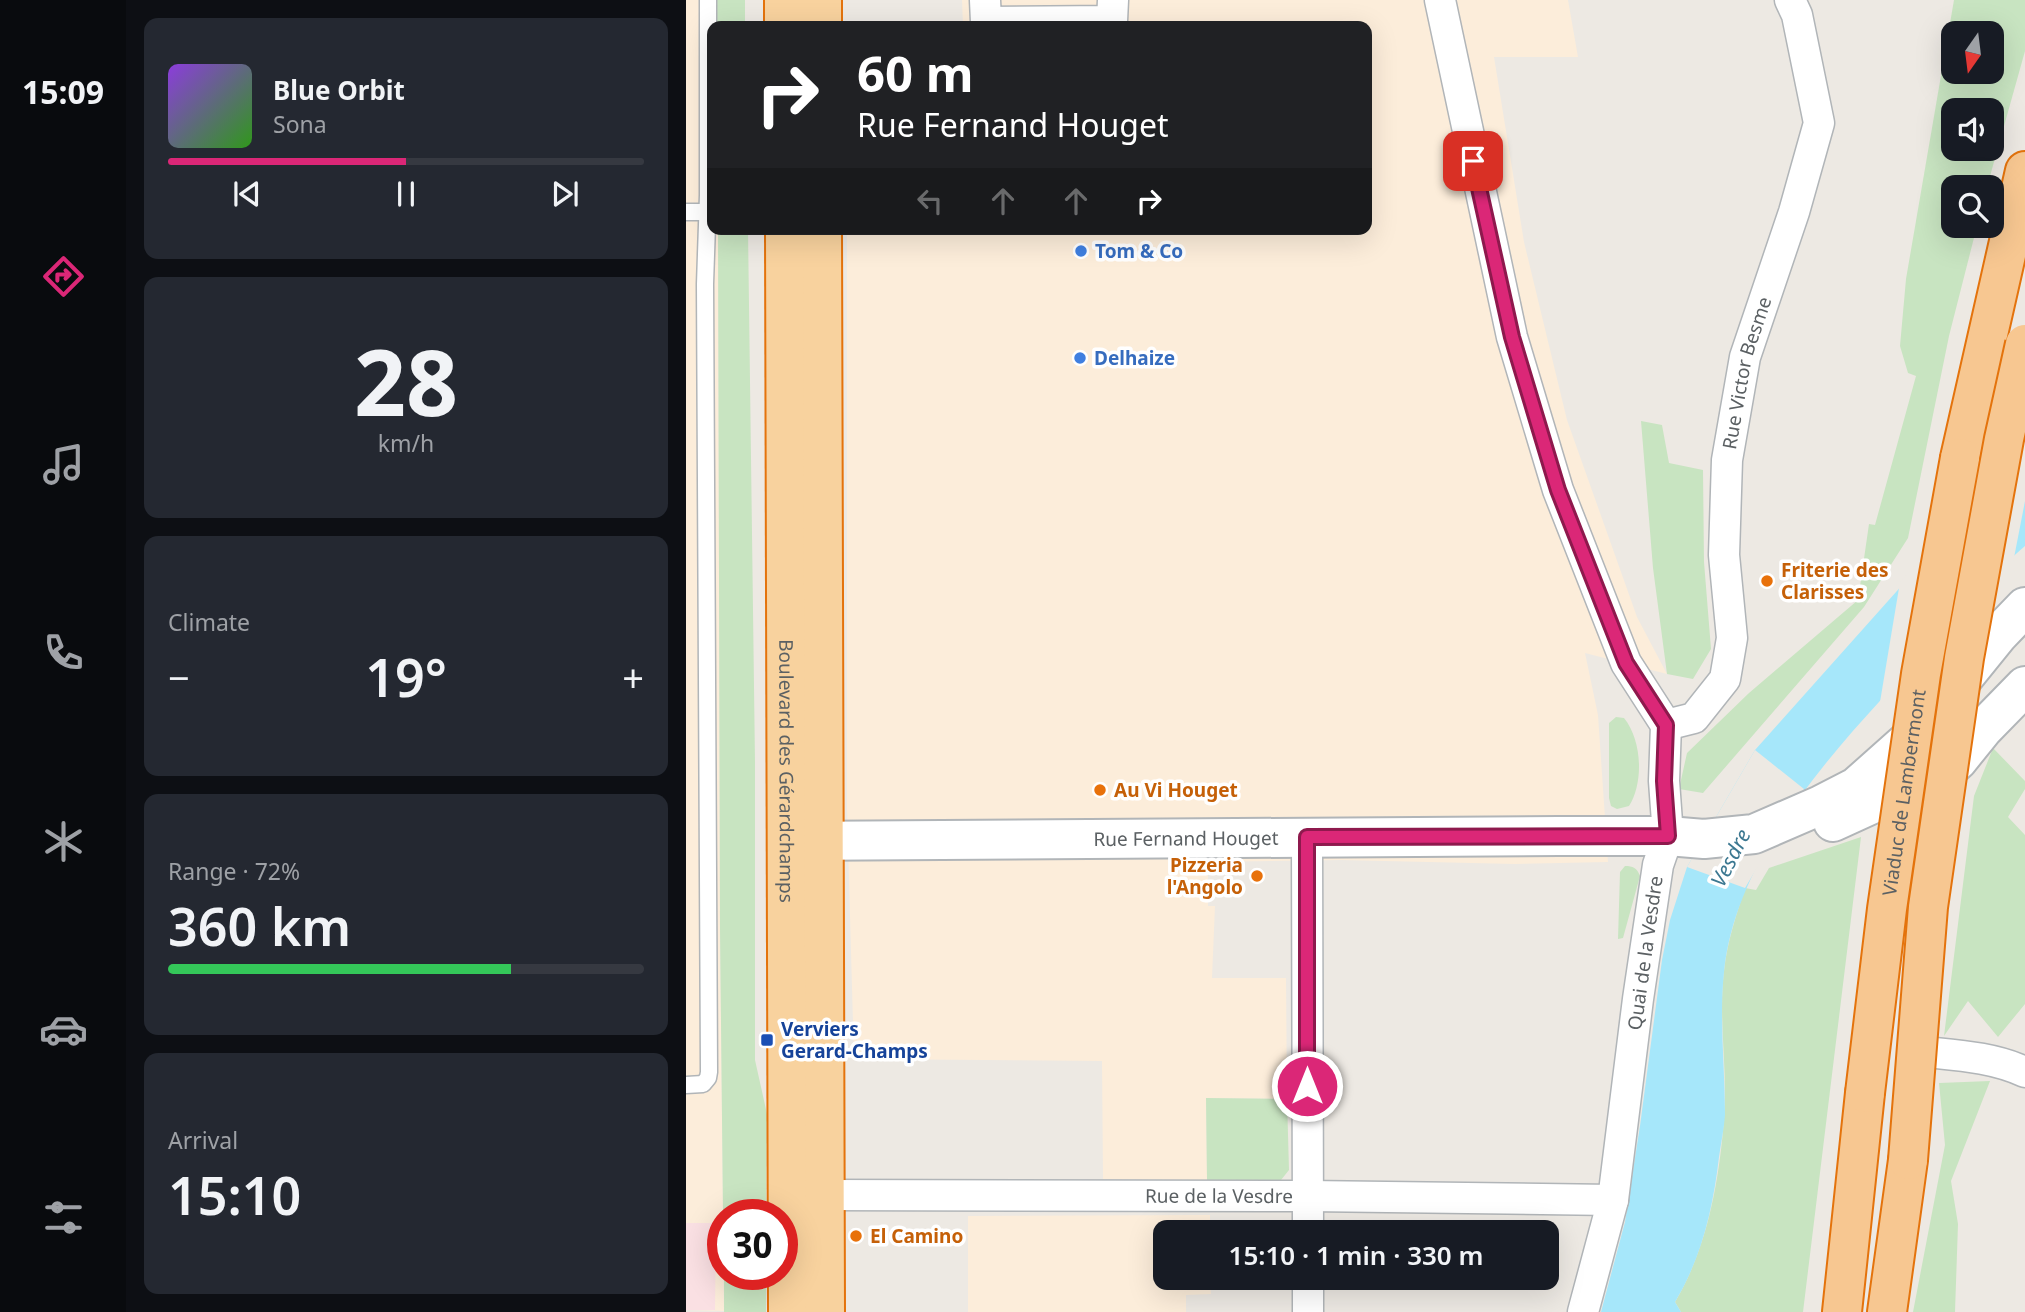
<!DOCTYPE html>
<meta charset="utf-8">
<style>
body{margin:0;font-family:"Noto Sans",sans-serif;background:#242831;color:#f1f3f6;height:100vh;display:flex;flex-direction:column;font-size:26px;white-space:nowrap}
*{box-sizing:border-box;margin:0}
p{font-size:23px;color:#9ea1a6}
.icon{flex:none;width:38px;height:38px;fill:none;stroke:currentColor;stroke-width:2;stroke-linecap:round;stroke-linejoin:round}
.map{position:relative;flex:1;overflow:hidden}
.drawer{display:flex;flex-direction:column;gap:18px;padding:18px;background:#0d0f14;width:560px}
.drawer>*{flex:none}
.hud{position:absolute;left:21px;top:21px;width:665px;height:214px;border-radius:14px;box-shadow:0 7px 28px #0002;background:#202124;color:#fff;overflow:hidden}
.needle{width:46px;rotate:194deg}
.tools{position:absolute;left:1255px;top:21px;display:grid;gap:14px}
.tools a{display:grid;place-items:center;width:63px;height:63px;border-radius:14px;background:#171b24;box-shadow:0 7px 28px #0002;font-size:35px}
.speed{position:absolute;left:21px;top:1199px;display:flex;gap:14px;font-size:35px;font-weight:700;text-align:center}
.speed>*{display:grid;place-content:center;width:91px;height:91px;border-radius:50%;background:#171b24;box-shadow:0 7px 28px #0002;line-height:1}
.speed .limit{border:10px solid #d22;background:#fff;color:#111}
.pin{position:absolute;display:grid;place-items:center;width:60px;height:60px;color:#fff;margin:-30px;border-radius:14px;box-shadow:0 4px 10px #0006}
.me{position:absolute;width:77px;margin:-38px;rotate:0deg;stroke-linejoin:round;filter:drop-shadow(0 0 5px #0008)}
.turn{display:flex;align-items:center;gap:24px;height:147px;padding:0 35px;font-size:32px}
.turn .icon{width:91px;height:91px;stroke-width:2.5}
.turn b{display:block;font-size:49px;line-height:60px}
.lanes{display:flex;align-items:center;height:66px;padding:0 35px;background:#0003;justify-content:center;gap:35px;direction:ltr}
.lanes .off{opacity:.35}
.big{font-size:52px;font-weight:600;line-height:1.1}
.drawer .tile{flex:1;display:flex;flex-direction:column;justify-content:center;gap:10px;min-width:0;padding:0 24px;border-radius:14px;background:#242831}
.drawer .dial{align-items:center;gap:0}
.dial b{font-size:91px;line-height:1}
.song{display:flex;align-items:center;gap:21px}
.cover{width:84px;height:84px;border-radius:10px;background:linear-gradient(135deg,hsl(270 70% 55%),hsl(110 70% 35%))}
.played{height:7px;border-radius:4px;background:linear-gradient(90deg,#db2777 50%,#363941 50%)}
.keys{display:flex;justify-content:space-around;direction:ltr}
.heat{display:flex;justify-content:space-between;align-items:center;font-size:38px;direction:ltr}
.charge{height:10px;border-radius:5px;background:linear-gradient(90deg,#34c759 72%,#363941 0)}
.trip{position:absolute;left:467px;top:1220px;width:406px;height:70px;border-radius:14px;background:#171b24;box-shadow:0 7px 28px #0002;font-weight:600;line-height:70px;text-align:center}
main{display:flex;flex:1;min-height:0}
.tab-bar{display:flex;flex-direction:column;width:126px;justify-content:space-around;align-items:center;background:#090b0e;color:#9ea1a6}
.tab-bar .icon{width:49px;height:49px}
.tab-bar .on{color:#db2777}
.tab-bar b{font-size:32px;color:#f1f3f6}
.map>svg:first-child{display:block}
.commercial{fill:#fcedda}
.medical{fill:#fae0e3}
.green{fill:#c8e4c1;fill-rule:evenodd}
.water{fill:#a6e7fa}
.pier{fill:#ede9e3}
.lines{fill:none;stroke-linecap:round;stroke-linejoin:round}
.service-casing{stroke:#b1b5b8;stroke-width:19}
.minor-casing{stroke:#b1b5b8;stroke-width:33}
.tertiary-casing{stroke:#b1b5b8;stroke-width:42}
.trunk-casing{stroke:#e4730c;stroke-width:42}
.motorway-casing{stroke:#e4730c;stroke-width:42}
.service{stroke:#fff;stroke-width:16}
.minor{stroke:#fff;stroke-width:30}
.tertiary{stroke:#fff;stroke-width:38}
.trunk{stroke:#f8d29e;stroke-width:38}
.motorway{stroke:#f7c791;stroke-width:38}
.motorway-bridge-casing{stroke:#e4730c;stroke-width:42;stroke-linecap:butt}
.motorway-bridge{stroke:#f7c791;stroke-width:38}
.route-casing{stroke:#8e194d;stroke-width:18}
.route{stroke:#db2777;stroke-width:12}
.shop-dot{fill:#3f7fe0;stroke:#fff;stroke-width:2.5}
.food-dot{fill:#e8710a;stroke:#fff;stroke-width:2.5}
.transit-dot{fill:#1a4fb4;stroke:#fff;stroke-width:2.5}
.labels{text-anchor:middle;stroke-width:7;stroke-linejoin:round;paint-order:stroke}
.shop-label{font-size:19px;font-weight:bold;fill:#366cbe;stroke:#fff;text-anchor:start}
.street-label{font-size:19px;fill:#5b6063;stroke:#fff}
.food-label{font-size:19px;font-weight:bold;fill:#c56008;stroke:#fff;text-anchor:start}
.transit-label{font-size:19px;font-weight:bold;fill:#164399;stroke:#fff;text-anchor:start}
.water-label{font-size:21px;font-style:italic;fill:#3c7891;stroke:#fff}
</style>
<main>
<nav class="tab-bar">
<b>15:09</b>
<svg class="icon on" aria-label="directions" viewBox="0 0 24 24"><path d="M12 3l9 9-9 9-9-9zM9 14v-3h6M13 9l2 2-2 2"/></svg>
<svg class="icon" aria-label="music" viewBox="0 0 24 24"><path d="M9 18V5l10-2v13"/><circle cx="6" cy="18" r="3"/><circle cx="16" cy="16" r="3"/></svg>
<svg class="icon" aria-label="phone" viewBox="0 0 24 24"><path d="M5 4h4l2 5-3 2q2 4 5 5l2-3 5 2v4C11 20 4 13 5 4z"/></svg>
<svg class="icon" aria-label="climate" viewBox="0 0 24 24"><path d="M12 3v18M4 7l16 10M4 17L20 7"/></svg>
<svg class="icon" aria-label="car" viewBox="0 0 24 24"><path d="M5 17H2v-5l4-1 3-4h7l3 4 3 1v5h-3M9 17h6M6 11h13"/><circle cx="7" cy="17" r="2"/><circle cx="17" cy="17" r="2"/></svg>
<svg class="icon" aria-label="filters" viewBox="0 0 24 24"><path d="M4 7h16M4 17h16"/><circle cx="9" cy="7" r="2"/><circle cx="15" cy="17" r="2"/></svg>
</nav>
<section class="drawer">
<div class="tile">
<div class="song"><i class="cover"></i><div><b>Blue Orbit</b><p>Sona</p></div></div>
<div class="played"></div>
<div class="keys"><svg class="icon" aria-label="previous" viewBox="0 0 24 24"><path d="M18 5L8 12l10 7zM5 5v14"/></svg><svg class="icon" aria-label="pause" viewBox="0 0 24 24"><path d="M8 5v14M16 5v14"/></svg><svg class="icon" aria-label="next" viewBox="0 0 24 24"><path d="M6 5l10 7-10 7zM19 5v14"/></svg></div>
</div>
<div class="tile dial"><b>28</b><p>km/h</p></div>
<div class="tile"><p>Climate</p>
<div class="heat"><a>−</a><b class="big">19°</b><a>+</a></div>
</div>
<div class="tile"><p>Range · 72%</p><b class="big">360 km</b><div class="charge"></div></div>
<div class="tile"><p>Arrival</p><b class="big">15:10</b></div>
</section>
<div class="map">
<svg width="1339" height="1312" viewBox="0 0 1339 1312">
<rect width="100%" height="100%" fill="#ede9e3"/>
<path class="commercial" d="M0 0H31V26H26V229H32L34 928 38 1311 0 1310Z
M276 0H882L892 57H808L838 242 881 420 951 617 981 674 899 653 912 715 922 862 829 864 655 860 522 862V906H529L526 978H600L601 1099 520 1098 521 1180 417 1179 416 1061 168 1059 161 808V229H681V26H277Z
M524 1215V1232H480V1278H524L525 1294 500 1295V1312H282V1216Z"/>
<path class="medical" d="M0 1223H30L29 1310H0Z"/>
<path class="green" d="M31 0H59V26H31Z
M1268 0H1339V51L1301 187H1267V226H1291L1263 336 1222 538 1178 607 1017 793 993 789 1001 753 1063 693 1172 600 1183 524 1189 525 1230 376 1222 373 1214 346 1220 279ZM1267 33H1306V72H1267ZM1267 110H1306V149H1267Z
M32 229H62L69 762V1060L81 1114 80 1214H37L34 928Z
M955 421 976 425 983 463 1017 470 1018 562 1025 649 1007 679 981 674 967 568Z
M930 717 938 718C956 740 958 782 943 806L931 809 925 806 923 798V723Z
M1307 748 1339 781V789L1322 817 1339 835V1004L1312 1037 1282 1001 1258 1036 1288 796Z
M1175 837 1117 1312H995L989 1302C1021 1248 1033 1183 1038 1119 1042 1070 1032 1020 1038 971 1041 943 1050 915 1059 888L1070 890 1083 868Z
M939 866C947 866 951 868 954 876L937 938 932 939 934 872Z
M1304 1081 1265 1181 1272 1224 1269 1312H1227L1259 1145 1253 1083Z
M520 1098 601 1099 603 1170 595 1180H521Z
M38 1274H80V1312H38Z"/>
<path class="water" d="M1339 465V546C1310 570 1278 610 1252 639 1168 729 1051 843 1038 972 1033 1019 1039 1067 1039 1115 1038 1129 1035 1143 1033 1157 1027 1208 1016 1257 989 1302L995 1312H915L939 1222 954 1126 976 960 984 920 1001 867 1069 750 1285 508Z"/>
<path class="pier" d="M1339 462V501L1327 563 1193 708 1214 582 1308 478Z
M1069 750 1118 789 1059 888 1001 867Z"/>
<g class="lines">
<defs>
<path id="service" d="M0 212H22
M0 1085 17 1084 22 1078 23 1072 19 284 22 195V0"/>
<g id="minor">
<path d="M299 0 300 22 426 21 427 0"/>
<path d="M754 0 826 337 872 490 940 663 980 725 978 781 982 836 972 865 952 999 927 1200 897 1312"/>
<path id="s1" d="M980 725 1008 718 1039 679 1046 638 1038 555 1041 460 1059 357 1108 212 1133 123 1111 15 1104 0"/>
<path d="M621 837 622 1232"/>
<path d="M1250 1053C1280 1056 1311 1059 1339 1072"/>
<path id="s2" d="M139 1195 622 1196 927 1200"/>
<path d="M622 1278V1312"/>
</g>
<g id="tertiary">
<path d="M1147 822 1193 801 1234 794 1272 760 1297 729 1339 686"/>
<path id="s3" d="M103 841 873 836H982L1018 839 1068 834 1135 805 1170 787 1224 739 1265 693 1312 635 1339 607"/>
</g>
<g id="trunk">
<path d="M98 0V26"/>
<path d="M136 26V0"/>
<path id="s4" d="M99 229 102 1312"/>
<path d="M136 229 139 1312"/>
</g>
<path id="motorway" d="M1274 458 1339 171
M1156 1312 1179 1093
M1201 1312 1222 1160"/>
</defs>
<use href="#service" class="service-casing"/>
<use href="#minor" class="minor-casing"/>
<use href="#tertiary" class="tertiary-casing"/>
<use href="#trunk" class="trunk-casing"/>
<use href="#motorway" class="motorway-casing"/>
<use href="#service" class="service"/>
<use href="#minor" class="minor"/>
<use href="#tertiary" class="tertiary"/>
<use href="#trunk" class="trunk"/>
<use href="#motorway" class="motorway"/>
<defs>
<g id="motorway-bridge">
<path id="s5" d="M1179 1093 1201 909 1235 674 1274 458"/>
<path d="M1222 1160 1242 907 1278 658 1318 439 1339 344"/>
</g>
</defs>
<use href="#motorway-bridge" class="motorway-bridge-casing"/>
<use href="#motorway-bridge" class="motorway-bridge"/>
</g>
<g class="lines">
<defs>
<path id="route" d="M621 1086V837L982 836 978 781 980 725 940 663 872 490 826 337 787 161"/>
</defs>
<use href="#route" class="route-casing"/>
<use href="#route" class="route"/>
</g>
<g class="shop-dot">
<circle cx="395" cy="251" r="7"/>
<circle cx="394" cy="358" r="7"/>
</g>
<g class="food-dot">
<circle cx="1081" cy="581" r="7"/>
<circle cx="414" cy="790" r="7"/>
<circle cx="571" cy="876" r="7"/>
<circle cx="170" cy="1236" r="7"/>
</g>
<rect class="transit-dot" x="74" y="1033" width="14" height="14" rx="3.5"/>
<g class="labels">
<g class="shop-label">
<text x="409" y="258">Tom &amp; Co</text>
<text x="408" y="365">Delhaize</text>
</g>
<g class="street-label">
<text dy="7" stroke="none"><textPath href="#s1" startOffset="388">Rue Victor Besme</textPath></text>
<text dy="7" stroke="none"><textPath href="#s4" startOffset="542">Boulevard des Gérardchamps</textPath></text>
<text dy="7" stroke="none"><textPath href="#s5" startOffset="303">Viaduc de Lambermont</textPath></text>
<text dy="7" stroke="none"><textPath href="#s3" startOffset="397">Rue Fernand Houget</textPath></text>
<text transform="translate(959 953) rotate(-82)" y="7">Quai de la Vesdre</text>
<text dy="7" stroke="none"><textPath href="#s2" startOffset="394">Rue de la Vesdre</textPath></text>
</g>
<g class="food-label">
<text x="1095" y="577">Friterie des<tspan x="1095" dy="22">Clarisses</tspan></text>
<text x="428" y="797">Au Vi Houget</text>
<text x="557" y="872" text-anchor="end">Pizzeria<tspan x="557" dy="22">l'Angolo</tspan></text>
<text x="184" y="1243">El Camino</text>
</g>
<g class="transit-label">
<text x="95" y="1036">Verviers<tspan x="95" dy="22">Gerard-Champs</tspan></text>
</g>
<g class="water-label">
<text transform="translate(1045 858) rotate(-63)" y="7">Vesdre</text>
</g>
</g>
</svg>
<div class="tools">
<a><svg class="needle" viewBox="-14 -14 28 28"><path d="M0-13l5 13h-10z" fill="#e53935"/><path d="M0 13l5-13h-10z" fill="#9ea1a6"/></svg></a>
<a><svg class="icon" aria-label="sound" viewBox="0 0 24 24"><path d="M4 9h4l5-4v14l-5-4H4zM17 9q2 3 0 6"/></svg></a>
<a><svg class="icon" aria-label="search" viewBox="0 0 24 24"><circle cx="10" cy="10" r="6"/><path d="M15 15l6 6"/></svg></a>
</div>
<div class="speed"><div class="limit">30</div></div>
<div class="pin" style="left:787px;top:161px;background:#d93025"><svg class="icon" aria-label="arrive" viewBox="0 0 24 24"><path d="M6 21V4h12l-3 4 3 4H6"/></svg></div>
<svg class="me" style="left:621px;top:1086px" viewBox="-20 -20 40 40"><circle r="17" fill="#db2777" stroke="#fff" stroke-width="3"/><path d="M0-11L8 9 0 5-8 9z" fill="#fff"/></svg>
<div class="trip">15:10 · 1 min · 330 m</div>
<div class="hud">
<div class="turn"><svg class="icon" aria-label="right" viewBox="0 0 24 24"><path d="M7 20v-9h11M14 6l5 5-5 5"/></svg><div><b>60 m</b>Rue Fernand Houget</div></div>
<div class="lanes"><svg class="icon off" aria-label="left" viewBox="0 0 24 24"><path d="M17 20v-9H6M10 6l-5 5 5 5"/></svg><svg class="icon off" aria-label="ahead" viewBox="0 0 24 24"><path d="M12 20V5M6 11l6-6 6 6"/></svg><svg class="icon off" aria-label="ahead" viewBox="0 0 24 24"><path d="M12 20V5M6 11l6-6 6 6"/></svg><svg class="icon" aria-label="right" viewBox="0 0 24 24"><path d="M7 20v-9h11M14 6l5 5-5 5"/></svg></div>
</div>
</div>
</main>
